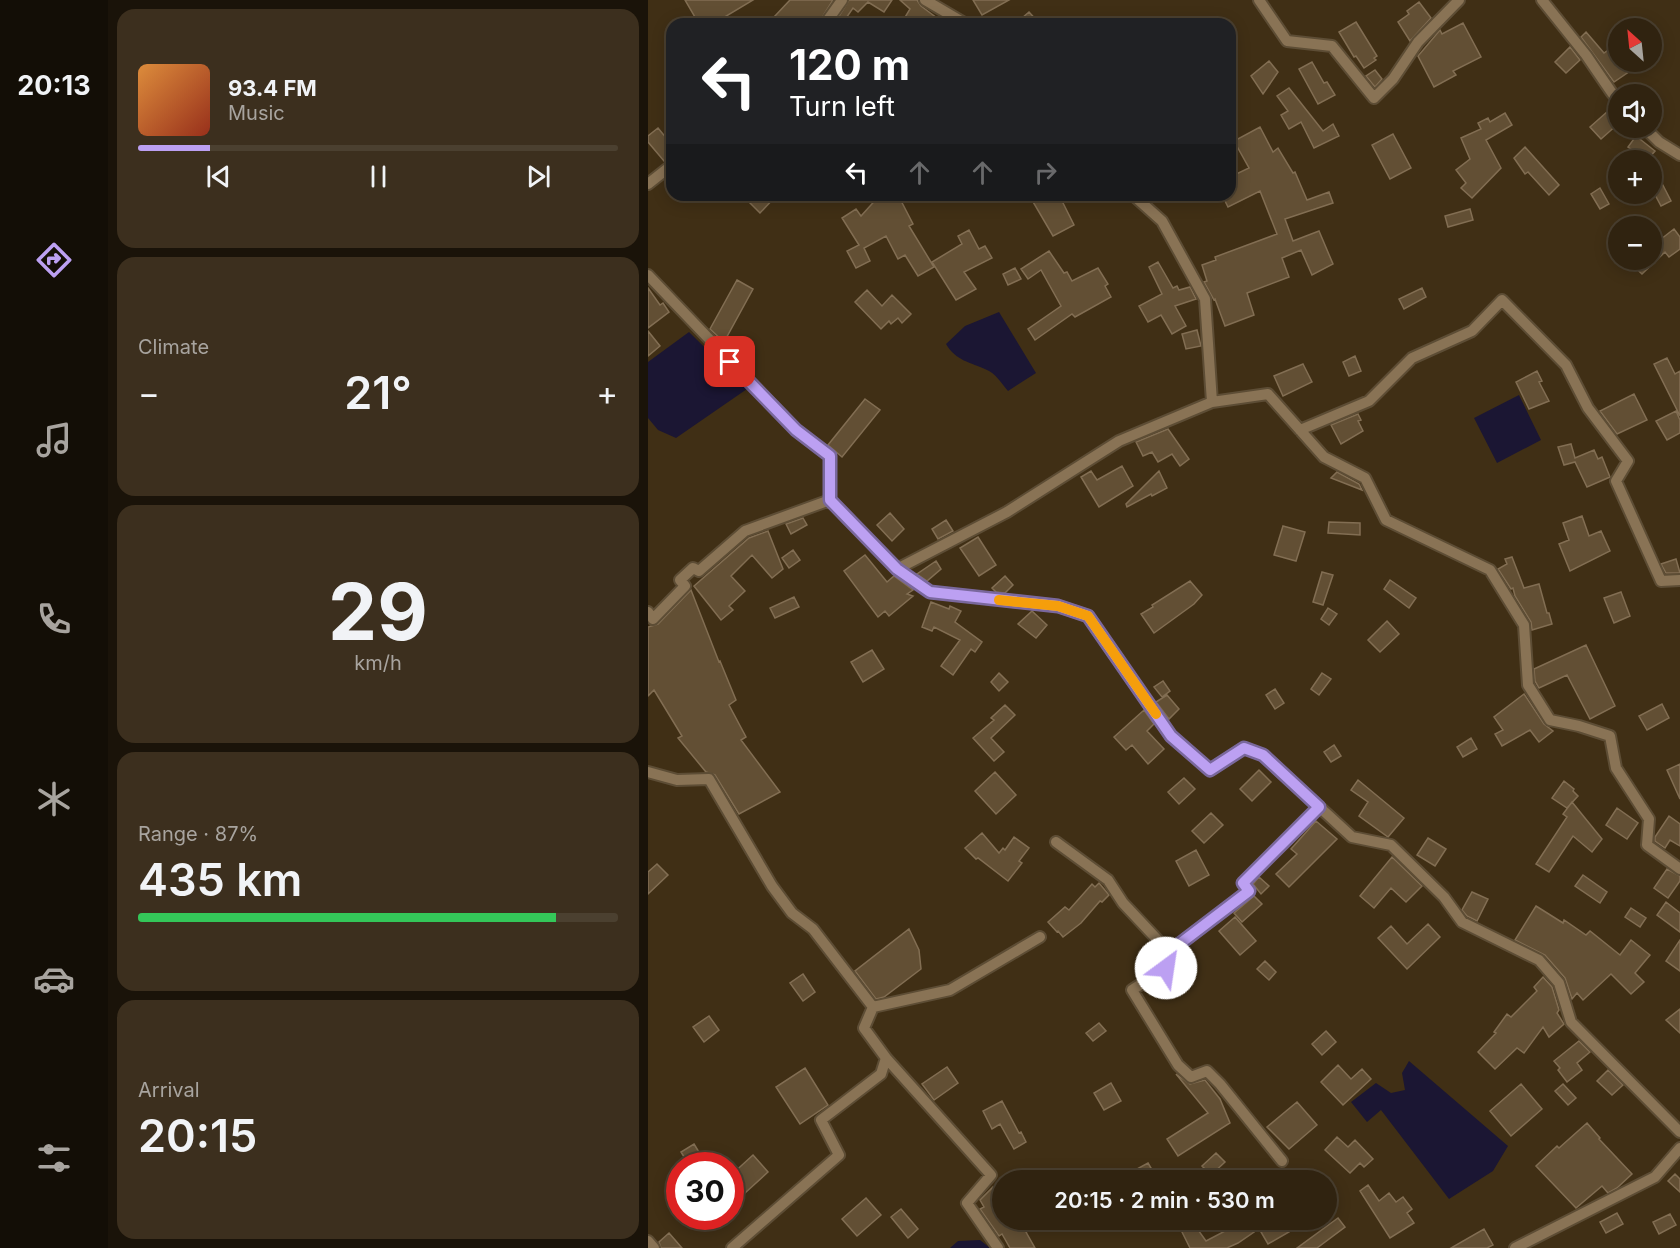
<!DOCTYPE html>
<meta charset="utf-8">
<style>
body{margin:0;font-family:Inter,sans-serif;background:#3c2f1e;color:#f1f3f6;height:100vh;display:flex;flex-direction:column;font-size:22px;white-space:nowrap}
*{box-sizing:border-box;margin:0}
p{font-size:20px;color:#a8a49f}
.icon{flex:none;width:33px;height:33px;fill:none;stroke:currentColor;stroke-width:2;stroke-linecap:round;stroke-linejoin:round}
.map{position:relative;flex:1;overflow:hidden}
.drawer{display:flex;flex-direction:column;gap:9px;padding:9px;background:#1a1309;width:540px}
.drawer>*{flex:none}
.banner{position:absolute;left:18px;top:18px;width:570px;height:183px;border-radius:18px;box-shadow:0 3px 15px #0003,0 0 0 2px #4b4030;background:#202124;color:#fff;overflow:hidden}
.needle{width:39px;rotate:333deg}
.fabs{position:absolute;left:960px;top:18px;display:grid;gap:12px}
.fabs a{display:grid;place-items:center;width:54px;height:54px;border-radius:50%;background:#302310;box-shadow:0 3px 15px #0003,0 0 0 2px #4b4030;font-size:30px}
.speed{position:absolute;left:18px;top:1152px;display:flex;gap:12px;font-size:30px;font-weight:700;text-align:center}
.speed>*{display:grid;place-content:center;width:78px;height:78px;border-radius:50%;background:#302310;box-shadow:0 3px 15px #0003,0 0 0 2px #4b4030;line-height:1}
.speed .limit{border:9px solid #d22;background:#fff;color:#111}
.pin{position:absolute;display:grid;place-items:center;width:51px;height:51px;color:#fff;margin:-26px;border-radius:12px;box-shadow:0 3px 9px #0006}
.me{position:absolute;width:66px;margin:-33px;rotate:31deg;stroke-linejoin:round;filter:drop-shadow(0 0 4px #0008)}
.turn{display:flex;align-items:center;gap:21px;height:126px;padding:0 24px;font-size:27px}
.turn .icon{width:78px;height:78px;stroke-width:2.5}
.turn b{display:block;font-size:42px;line-height:51px}
.lanes{display:flex;align-items:center;height:57px;padding:0 24px;background:#0003;justify-content:center;gap:30px;direction:ltr}
.lanes .off{opacity:.35}
.big{font-size:45px;font-weight:600;line-height:1.1}
.drawer .tile{flex:1;display:flex;flex-direction:column;justify-content:center;gap:9px;min-width:0;padding:0 21px;border-radius:18px;background:#3c2f1e}
.drawer .dial{align-items:center;gap:0}
.dial b{font-size:78px;line-height:1}
.song{display:flex;align-items:center;gap:18px}
.cover{width:72px;height:72px;border-radius:9px;background:linear-gradient(135deg,hsl(30 70% 55%),hsl(10 70% 35%))}
.played{height:6px;border-radius:3px;background:linear-gradient(90deg,#bca0f2 15%,#4b4030 15%)}
.keys{display:flex;justify-content:space-around;direction:ltr}
.heat{display:flex;justify-content:space-between;align-items:center;font-size:33px;direction:ltr}
.charge{height:9px;border-radius:4px;background:linear-gradient(90deg,#34c759 87%,#4b4030 0)}
.trip{position:absolute;left:344px;top:1170px;width:345px;height:60px;border-radius:30px;background:#302310;box-shadow:0 3px 15px #0003,0 0 0 2px #4b4030;font-weight:600;line-height:60px;text-align:center}
main{display:flex;flex:1;min-height:0}
.dock{display:flex;flex-direction:column;width:108px;justify-content:space-around;align-items:center;background:#130e06;color:#a8a49f}
.dock .icon{width:42px;height:42px}
.dock .selected{color:#bca0f2}
.dock b{font-size:27px;color:#f1f3f6}
.map>svg:first-child{display:block}
.water{fill:#1b1633}
.building{fill:#624f34;stroke:#826e53;stroke-width:1.5}
.lines{fill:none;stroke-linecap:round;stroke-linejoin:round}
.street-casing{stroke:#5d4d35;stroke-width:14}
.street{stroke:#897355;stroke-width:10}
.route-casing{stroke:#7a689d;stroke-width:15}
.route{stroke:#bca0f2;stroke-width:10}
.slow{stroke:#f59e0b;stroke-width:10}
</style>
<main>
<nav class="dock">
<b>20:13</b>
<svg class="icon selected" aria-label="directions" viewBox="0 0 24 24"><path d="M12 3l9 9-9 9-9-9zM9 14v-3h6M13 9l2 2-2 2"/></svg>
<svg class="icon" aria-label="music" viewBox="0 0 24 24"><path d="M9 18V5l10-2v13"/><circle cx="6" cy="18" r="3"/><circle cx="16" cy="16" r="3"/></svg>
<svg class="icon" aria-label="phone" viewBox="0 0 24 24"><path d="M5 4h4l2 5-3 2q2 4 5 5l2-3 5 2v4C11 20 4 13 5 4z"/></svg>
<svg class="icon" aria-label="climate" viewBox="0 0 24 24"><path d="M12 3v18M4 7l16 10M4 17L20 7"/></svg>
<svg class="icon" aria-label="car" viewBox="0 0 24 24"><path d="M5 17H2v-5l4-1 3-4h7l3 4 3 1v5h-3M9 17h6M6 11h13"/><circle cx="7" cy="17" r="2"/><circle cx="17" cy="17" r="2"/></svg>
<svg class="icon" aria-label="filters" viewBox="0 0 24 24"><path d="M4 7h16M4 17h16"/><circle cx="9" cy="7" r="2"/><circle cx="15" cy="17" r="2"/></svg>
</nav>
<section class="drawer">
<div class="tile">
<div class="song"><i class="cover"></i><div><b>93.4 FM</b><p>Music</p></div></div>
<div class="played"></div>
<div class="keys"><svg class="icon" aria-label="previous" viewBox="0 0 24 24"><path d="M18 5L8 12l10 7zM5 5v14"/></svg><svg class="icon" aria-label="pause" viewBox="0 0 24 24"><path d="M8 5v14M16 5v14"/></svg><svg class="icon" aria-label="next" viewBox="0 0 24 24"><path d="M6 5l10 7-10 7zM19 5v14"/></svg></div>
</div>
<div class="tile"><p>Climate</p>
<div class="heat"><a>−</a><b class="big">21°</b><a>+</a></div>
</div>
<div class="tile dial"><b>29</b><p>km/h</p></div>
<div class="tile"><p>Range · 87%</p><b class="big">435 km</b><div class="charge"></div></div>
<div class="tile"><p>Arrival</p><b class="big">20:15</b></div>
</section>
<div class="map">
<svg width="1032" height="1248" viewBox="0 0 1032 1248">
<rect width="100%" height="100%" fill="#402f15"/>
<path class="water" d="M351 312 388 373 360 391C354 384 347 373 339 370 322 362 308 361 298 344L317 326Z
M41 332 99 389 28 438 10 430 0 418V362Z
M871 395 893 440 849 463 826 418Z
M761 1061 860 1146 845 1171 801 1199 733 1110 719 1122 703 1102 728 1083 743 1093 757 1090 754 1073Z
M332 1240 342 1248H302L310 1241Z"/>
<path class="building" d="M37 0H105L65 24H51Z
M142 0H185L170 24H133L126 17Z
M201 0H244L236 12 220 2 210 12 205 8 194 24H186Z
M252 0H269L273 6 297 24H253L262 9Z
M325 0H361L334 15Z
M771 2 783 18 762 41 750 22 761 14 759 11Z
M381 12 392 24H367Z
M708 22 729 56 726 58 728 60 716 68 708 56 706 57 691 32Z
M815 23 833 57 805 71 808 75 786 87 770 56 792 30 794 34Z
M938 32 956 53 970 43V62H975L982 71 966 82 933 37Z
M922 47 932 60 918 73 907 62Z
M621 61 630 72 615 94 603 76Z
M664 62 676 83 679 82 687 95 670 104 651 69Z
M727 70 734 79 727 87 718 76Z
M641 88 675 131 685 124 691 136 666 148 653 122 641 129 633 115 640 111 629 96Z
M960 111 970 124 953 139 942 127Z
M857 113 864 125 838 140 853 168 824 198 813 188 818 183 808 170 822 159 813 138 833 129 830 123 840 118 842 122Z
M612 127 625 152 630 148 645 173 647 172 659 200 681 192 685 203 637 219 645 241 671 231 685 264 664 275 653 250 634 258 641 277 599 293 606 315 577 326 567 299 566 300 556 282 559 281 554 265 568 260 567 257 629 234 612 191 580 207 574 195H582V177L601 168 586 141Z
M10 128 24 145V154L16 161 0 142V136Z
M745 134 763 168 742 179 724 145Z
M988 136 1007 151 999 160 980 147Z
M877 147 911 185 901 195 880 172 877 174 866 158Z
M1004 164 1023 201 1013 206 1004 189Z
M952 188 961 204 952 209 943 194Z
M94 195H129L112 213Z
M232 195H250L265 224 261 226 286 267 270 276 257 255 250 259 238 236 216 248 222 261 208 268 199 251 211 245 194 218 208 209 213 216Z
M381 195H411L426 225 405 236Z
M822 209 825 220 800 227 797 216Z
M1026 229 1032 237V249L1021 257 1017 252 994 274 979 260H1004V246Z
M321 230 331 249 337 246 344 258 316 272 328 289 308 300 284 262 314 244 310 236Z
M401 251 416 273 419 272 424 281 450 268 460 284 457 286 463 297 427 317 424 314 387 340 380 329 413 306 393 270 380 279 373 269Z
M510 262 525 288 529 286 531 290 542 287 548 299 527 306 538 326 524 334 513 315 500 322 491 306 514 294 501 267Z
M367 268 373 279 360 285 355 274Z
M89 280 105 289 76 342 62 329Z
M0 288 12 305 15 303 21 312 0 328Z
M774 288 778 297 756 309 751 299Z
M219 290 234 306 244 295 263 314 254 323 250 318 243 324 241 321 233 329 207 302Z
M549 330 553 346 538 349 534 334Z
M0 331 12 346 0 356Z
M707 356 713 371 701 376 695 362Z
M1019 358 1027 374 1032 371V416L1006 364Z
M655 364 664 382 635 396 626 376Z
M889 371 894 381 891 382 901 401 881 409 868 382Z
M986 394 999 420 969 434 952 411Z
M217 399 232 410 194 457 180 445Z
M1028 411 1032 420V433L1019 440 1008 421Z
M710 414 713 420 710 421 715 431 693 444 683 425Z
M520 429 541 459 532 466 524 454 510 462 504 452 495 456 488 442Z
M923 444 927 458 946 450 950 459 954 457 962 477 939 487 927 462 916 465 910 447Z
M474 466 485 486 451 507 433 477 443 471 449 480Z
M511 471 519 488 504 496 503 494 479 507 478 504Z
M689 472 711 484 714 490 683 478Z
M242 513 256 529 244 541 229 525Z
M934 516 941 536 953 531 962 551 922 571 911 544 921 540 915 523Z
M155 518 159 525 143 534 138 524Z
M298 520 305 531 290 539 284 529Z
M681 522 712 523V535L680 533Z
M635 526 657 532 648 561 626 555Z
M120 531 135 569 124 578 104 555 83 576 97 591 81 606 85 610 73 620 46 586 101 538Z
M330 537 348 565 331 576 312 548Z
M145 550 152 560 141 568 134 558Z
M217 555 239 582 246 576 265 590 259 594 265 596 241 616 237 611 230 617 196 571Z
M864 557 876 588 891 584 899 613H901L904 624 884 630 883 622 867 596 865 588 863 589 850 569 859 564 857 559Z
M1028 559 1032 573H1018L1013 564Z
M288 561 293 569 279 581 269 574Z
M674 572 685 575 675 605 665 602Z
M357 576 365 585 357 593 348 592 344 588Z
M742 580 768 598 761 608 736 589Z
M542 581 554 595 546 604 506 633 493 614 505 607 504 605Z
M43 590 71 662 72 661 88 700 81 705 98 737 93 740 132 792 91 814 67 775 58 772 30 738 34 736 6 690 0 696V627L10 624Z
M973 592 982 616 966 623 956 598Z
M146 597 151 607 127 618 122 608Z
M283 602 301 609 302 606 313 611 307 622 334 642 327 652 323 649 305 675 293 666 312 640 286 627 284 631 274 627Z
M680 608 689 614 681 625 673 619Z
M384 611 399 625 388 638 370 624Z
M739 621 751 634 732 652 720 640Z
M938 645 967 706 942 719 919 675 891 688 887 681 886 669Z
M224 650 236 669 215 682 203 662Z
M351 673 360 682 351 691 343 682Z
M674 673 683 679 671 695 663 689Z
M515 681 522 691 514 697 506 687Z
M627 689 636 703 627 709 618 695Z
M876 694 896 724 905 731 891 742 882 730 854 746 847 734 855 730 846 717Z
M519 695 531 709 521 719 508 702Z
M1014 704 1021 718 999 730 991 716Z
M357 705 367 715 343 738 356 752 346 761 325 738 346 720 343 718Z
M496 710 506 724 499 731 516 749 500 764 484 745 478 750 466 737Z
M823 738 829 749 815 757 809 747Z
M686 745 693 756 683 762 676 752Z
M1032 764V799L1019 770Z
M611 770 623 782 604 801 592 789Z
M347 772 368 795 348 814 327 791Z
M536 778 547 789 531 804 520 792Z
M710 780 756 818 740 837 711 816 720 802 703 790Z
M916 781 926 789 925 791 930 796 919 808 904 798Z
M924 802 954 839 944 852 925 836 901 872 888 864 919 817 915 814Z
M969 808 990 823 979 839 958 825Z
M563 813 575 825 556 843 544 831Z
M1021 816 1032 824V846L1022 840 1017 848 1007 841V837Z
M668 821 689 839 641 887 628 874 649 854 643 849Z
M334 833 351 853 355 848 357 850 366 837 381 848 371 861 374 863 360 881 330 858 328 859 317 848Z
M780 838 798 849 787 866 769 855Z
M548 850 561 875 541 886 528 861Z
M744 857 774 886 758 902 743 888 726 908 712 896Z
M9 864 20 875 0 894V872Z
M1019 869 1032 876V881L1020 898 1006 888Z
M935 875 959 892 952 903 927 886Z
M611 877 621 886 613 894 605 884Z
M451 883 461 895 454 902 452 901 433 923 415 937 410 931 409 932 400 922 417 907 421 910 444 884 447 887Z
M824 892 840 899 829 921 819 916 814 910Z
M606 896 614 904 594 922 586 913Z
M1018 902 1032 913V932L1009 915Z
M888 906 915 923 916 920 938 935 942 931 972 955 983 940 1002 955 987 973 996 982 983 994 963 974 935 1000 929 993 924 999 917 978 897 955 867 940Z
M983 908 998 918 992 927 977 917Z
M587 917 608 941 592 955 571 931Z
M780 924 792 937 759 969 730 938 743 926 759 944Z
M261 929 271 950 273 969 236 997 228 999 207 971Z
M1032 940V971L1018 961Z
M617 961 628 972 621 980 609 969Z
M155 974 167 992 155 1001 142 983Z
M895 977 904 987 911 1010 909 1013 916 1024 901 1037 895 1027 876 1053 869 1048 847 1069 830 1052 848 1033 846 1032 859 1014 863 1017 889 991 886 987Z
M1032 1009V1033L1018 1020Z
M61 1016 71 1030 56 1042 45 1027Z
M451 1023 458 1031 445 1041 438 1033Z
M678 1031 688 1042 674 1055 664 1044Z
M931 1041 942 1052 929 1063 934 1070 919 1082 910 1070 912 1068 906 1061Z
M690 1065 703 1079 714 1069 723 1079 695 1105 673 1082Z
M299 1067 310 1083 286 1100 274 1084Z
M157 1068 180 1105 152 1124 128 1087Z
M960 1070 975 1085 964 1095 949 1081Z
M528 1074 542 1084 557 1080 572 1099 582 1123 530 1156 519 1139 560 1113Z
M463 1083 473 1101 456 1110 446 1093Z
M873 1084 894 1109 863 1136 842 1111Z
M915 1084 928 1098 920 1105 907 1091Z
M354 1101 371 1133 373 1132 378 1142 366 1149 352 1124 344 1129 335 1111Z
M649 1102 669 1125 641 1149 619 1127Z
M939 1123 952 1138 951 1139 984 1174 969 1188 960 1193 954 1186 928 1208 888 1166 909 1146 911 1148Z
M689 1137 700 1147 707 1140 725 1159 716 1167 712 1163 702 1173 677 1150Z
M46 1144 54 1157 41 1165 33 1152Z
M568 1153 577 1162 563 1175 554 1166Z
M105 1155 120 1172 97 1193 82 1176Z
M500 1163 510 1180H492L487 1170Z
M1027 1174 1032 1179V1192L1020 1181Z
M720 1185 731 1201 741 1193 748 1202 755 1197 764 1209 759 1213 766 1223 742 1238 712 1191Z
M345 1187 354 1202V1220H399L378 1232 387 1248H362L354 1234 351 1236 332 1209 336 1207 332 1200Z
M218 1198 233 1215 209 1236 194 1219Z
M253 1209 270 1229 260 1238 243 1217Z
M969 1213 975 1224 958 1233 952 1222Z
M1022 1214 1028 1225 1011 1234 1005 1222Z
M690 1218 697 1227 669 1248H649Z
M528 1220H543L558 1241 581 1229 574 1220H597L606 1232 590 1243 579 1248H542Z
M635 1221 641 1232 620 1244 613 1232Z
M836 1229 845 1245 839 1248H803Z
M21 1233 34 1248H13L11 1242Z"/>
<g class="lines">
<defs>
<path id="street" d="M277 0 318 24
M611 0 639 41 684 46 726 98 745 79 770 42 811 0
M894 0 938 55 964 93 970 100
M177 24 194 0
M997 128 1011 142 1032 155
M0 184 24 165
M485 195 514 221 557 299 564 402
M0 275 148 430 182 456V500L249 569 282 592 410 606 440 616 523 736 562 770 596 748 615 755 704 837 743 845 796 897 814 922 891 960 911 983 923 1022 1032 1132
M652 430 721 401 764 358 824 331 854 300 918 365 940 408 980 461 968 481 1013 581 1032 580
M249 569 359 512 471 441 564 402 620 394 676 457 717 478 738 520 842 570 876 625 880 685 902 720 931 726 962 736 968 768 1001 819 999 845 1032 869
M0 612 5 619 37 586 32 580 45 568 51 571 97 531 182 500
M0 772 29 780 61 779 124 886 144 913 165 929 225 1007 216 1028 238 1058 343 1175 319 1203 350 1248
M408 842 460 880 475 903 521 952
M225 1007 302 990 392 937
M634 1161 572 1084 559 1071 543 1077 530 1065 484 990 518 968 521 952 601 891 595 883 671 807
M0 1241 6 1248
M84 1248 191 1155 173 1120 233 1074 238 1058
M867 1248 1007 1177 1032 1148"/>
</defs>
<use href="#street" class="street-casing"/>
<use href="#street" class="street"/>
</g>
<g class="lines">
<defs>
<path id="route" d="M82 362 148 430 182 456V500L249 569 282 592 410 606 440 616 523 736 562 770 596 748 615 755 671 807 595 883 601 891 521 952 518 968"/>
</defs>
<use href="#route" class="route-casing"/>
<use href="#route" class="route"/>
<path class="slow" d="M351 600 410 606 440 616 508 714"/>
</g>
</svg>
<div class="fabs">
<a><svg class="needle" viewBox="-14 -14 28 28"><path d="M0-13l5 13h-10z" fill="#e53935"/><path d="M0 13l5-13h-10z" fill="#a8a49f"/></svg></a>
<a><svg class="icon" aria-label="sound" viewBox="0 0 24 24"><path d="M4 9h4l5-4v14l-5-4H4zM17 9q2 3 0 6"/></svg></a>
<a>+</a>
<a>−</a>
</div>
<div class="speed"><div class="limit">30</div></div>
<div class="pin" style="left:82px;top:362px;background:#d93025"><svg class="icon" aria-label="arrive" viewBox="0 0 24 24"><path d="M6 21V4h12l-3 4 3 4H6"/></svg></div>
<svg class="me" style="left:518px;top:968px" viewBox="-20 -20 40 40"><circle r="19" fill="#fff"/><path d="M0-13L10 11 0 6-10 11z" fill="#bca0f2"/></svg>
<div class="trip">20:15 · 2 min · 530 m</div>
<div class="banner">
<div class="turn"><svg class="icon" aria-label="left" viewBox="0 0 24 24"><path d="M17 20v-9H6M10 6l-5 5 5 5"/></svg><div><b>120 m</b>Turn left</div></div>
<div class="lanes"><svg class="icon" aria-label="left" viewBox="0 0 24 24"><path d="M17 20v-9H6M10 6l-5 5 5 5"/></svg><svg class="icon off" aria-label="ahead" viewBox="0 0 24 24"><path d="M12 20V5M6 11l6-6 6 6"/></svg><svg class="icon off" aria-label="ahead" viewBox="0 0 24 24"><path d="M12 20V5M6 11l6-6 6 6"/></svg><svg class="icon off" aria-label="right" viewBox="0 0 24 24"><path d="M7 20v-9h11M14 6l5 5-5 5"/></svg></div>
</div>
</div>
</main>
